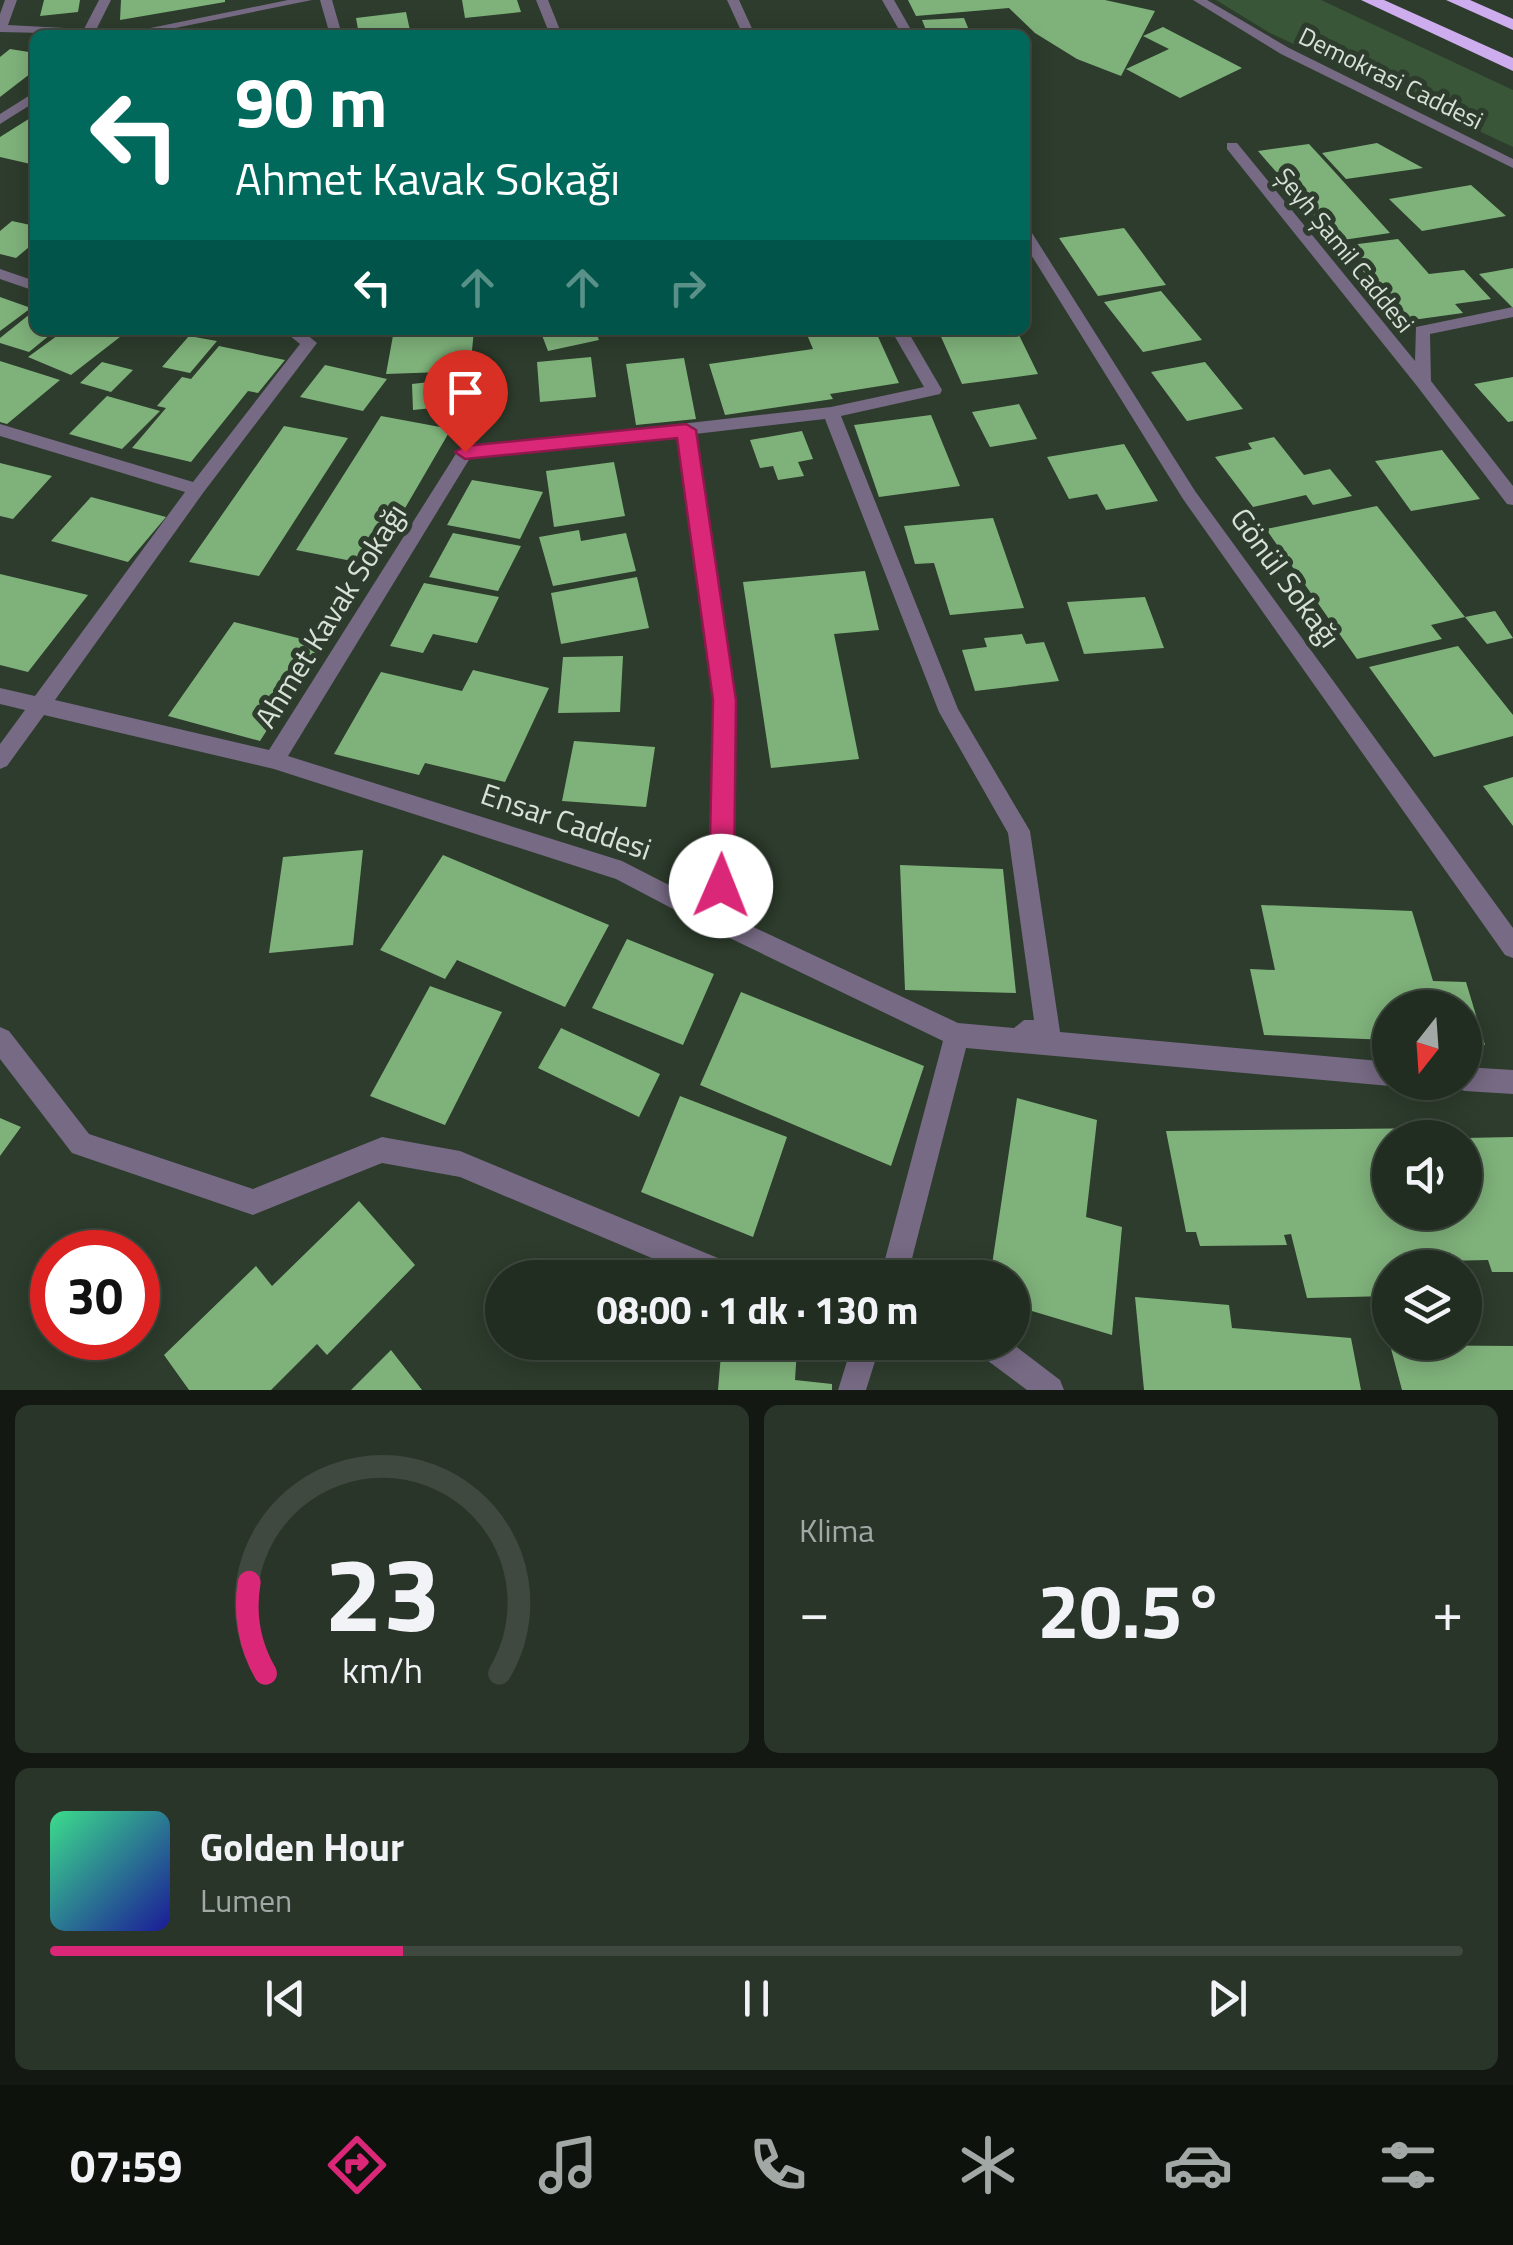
<!DOCTYPE html>
<html lang="tr">
<meta charset="utf-8">
<style>
body{margin:0;font-family:"Titillium Web",sans-serif;background:#2a352a;color:#f1f3f6;height:100vh;display:flex;flex-direction:column;font-size:38px;white-space:nowrap}
*{box-sizing:border-box;margin:0}
p{font-size:32px;color:#a2a8a5}
.icon{flex:none;width:55px;height:55px;fill:none;stroke:currentColor;stroke-width:2;stroke-linecap:round;stroke-linejoin:round}
.map{position:relative;height:1390px;overflow:hidden}
.sheet{display:flex;flex-direction:column;gap:15px;padding:15px;background:#131912;flex:1}
.sheet>*{flex:none}
.guide{position:absolute;left:30px;top:30px;width:1000px;height:305px;border-radius:15px;box-shadow:0 5px 25px #0003,0 0 0 2px #3f493f;background:#00695c;color:#fff;overflow:hidden}
.needle{width:65px;rotate:197deg}
.fabs{position:absolute;left:1372px;top:990px;display:grid;gap:20px}
.fabs a{display:grid;place-items:center;width:110px;height:110px;border-radius:50%;background:#222d21;box-shadow:0 5px 25px #0003,0 0 0 2px #3f493f;font-size:50px}
.speed{position:absolute;left:30px;top:1230px;display:flex;gap:20px;font-size:50px;font-weight:700;text-align:center}
.speed>*{display:grid;place-content:center;width:130px;height:130px;border-radius:50%;background:#222d21;box-shadow:0 5px 25px #0003,0 0 0 2px #3f493f;line-height:1}
.speed .limit{border:15px solid #d22;background:#fff;color:#111}
.pin{position:absolute;display:grid;place-items:center;width:85px;height:85px;color:#fff;margin:-102px -42px;border-radius:50% 50% 50% 0;rotate:-45deg;box-shadow:0 0 10px #0007}
.pin .icon{rotate:45deg}
.me{position:absolute;width:110px;margin:-55px;rotate:1deg;stroke-linejoin:round;filter:drop-shadow(0 0 8px #0008)}
.turn{display:flex;align-items:center;gap:35px;height:210px;padding:0 40px;font-size:45px}
.turn .icon{width:130px;height:130px;stroke-width:2.5}
.turn b{display:block;font-size:70px;line-height:85px}
.lanes{display:flex;align-items:center;height:95px;padding:0 40px;background:#0003;justify-content:center;gap:50px;direction:ltr}
.lanes .off{opacity:.35}
.big{font-size:75px;font-weight:700;line-height:1.1}
.sheet .card{flex:1;display:flex;flex-direction:column;justify-content:center;gap:15px;min-width:0;padding:0 35px;border-radius:15px;background:#2a352a}
.sheet .dial{align-items:center;gap:0}
.dial svg{height:260px;overflow:visible;fill:none;stroke:#3f493f;stroke-width:7;stroke-linecap:round;text-anchor:middle}
.dial text{fill:#f1f3f6;stroke:none}
.song{display:flex;align-items:center;gap:30px}
.cover{width:120px;height:120px;border-radius:15px;background:linear-gradient(135deg,hsl(150 70% 55%),hsl(240 70% 35%))}
.played{height:10px;border-radius:5px;background:linear-gradient(90deg,#db2777 25%,#3f493f 25%)}
.keys{display:flex;justify-content:space-around;direction:ltr}
.heat{display:flex;justify-content:space-between;align-items:center;font-size:55px;direction:ltr}
.sheet .tiles{flex:1;display:grid;gap:15px;grid-template-columns:1fr 1fr}
.card:last-child{grid-column:span 2}
.trip{position:absolute;left:485px;top:1260px;width:545px;height:100px;border-radius:50px;background:#222d21;box-shadow:0 5px 25px #0003,0 0 0 2px #3f493f;font-weight:700;line-height:100px;text-align:center}
.tabs{display:flex;height:160px;justify-content:space-around;align-items:center;background:#0e120d;color:#a2a8a5}
.tabs .icon{width:70px;height:70px}
.tabs .on{color:#db2777}
.tabs b{font-size:45px;color:#f1f3f6}
.map>svg:first-child{display:block}
.green{fill:#3a5638}
.building{fill:#7fb27b}
.lines{fill:none;stroke-linecap:round;stroke-linejoin:round}
.minor{fill:#776a84;fill-rule:evenodd}
.tertiary{fill:#776a84;fill-rule:evenodd}
.motorway{fill:#cdadee;fill-rule:evenodd}
.route{fill:#db2777;stroke:#8e194d;stroke-width:2.5}
.labels{text-anchor:middle;stroke-width:10;stroke-linejoin:round;paint-order:stroke}
.far-street-label{font-size:25px;fill:#d8e1d7;stroke:#2d3c2c}
.street-label{font-size:30px;fill:#d8e1d7;stroke:#2d3c2c}
</style>
<div class="map">
<svg width="1513" height="1390" viewBox="0 0 1513 1390">
<rect width="100%" height="100%" fill="#2d3c2c"/>
<path class="green" d="M1216 0H1321L1513 90V147L1270 33Z"/>
<path class="building" d="M44 0H80L78 12 40 16Z
M121 0H225V2L120 20Z
M462 0H517L521 12 465 18Z
M908 0H1105L1155 11 1121 76 1077 59 1035 33 1009 8 916 16Z
M406 12 411 35H359L356 18Z
M964 18 971 35H928L922 20Z
M1163 27 1242 68 1180 98 1126 69 1169 49 1143 36Z
M284 29 282 35H210V32Z
M10 49 35 53V70L0 97V57Z
M35 115V165L0 157V137Z
M1377 143 1423 168 1346 179 1322 153Z
M1309 144 1332 169 1390 233 1336 241 1258 151Z
M1471 185 1506 216 1422 231 1389 199Z
M12 221 35 226V242L16 258 0 254V231Z
M1124 228 1166 285 1098 296 1059 238Z
M1398 239 1429 274 1464 270 1491 299 1455 304 1463 313 1405 321 1342 246Z
M1513 268V308L1479 274Z
M1161 291 1202 340 1143 352 1104 302Z
M0 297 31 308 0 331Z
M35 310V330H56L29 352 0 343V338Z
M65 330H129L71 375 28 357Z
M394 330H474L470 371 386 374Z
M540 330H595L599 340 548 351Z
M805 330H875L899 383 830 394 833 399 725 415 709 364 813 349Z
M938 330H995L998 336 1018 333 1038 374 962 384Z
M189 336 217 341 190 373 162 367Z
M219 346 285 360 258 393 248 391 191 462 132 448 166 408 157 406 182 377 191 379Z
M591 357 596 397 540 402 537 362Z
M684 358 696 419 636 425 626 364Z
M0 361 60 380 7 424 0 422Z
M102 362 133 370 111 392 80 383Z
M1205 362 1243 409 1187 421 1151 372Z
M325 365 387 379 363 411 300 397Z
M481 376 484 410 444 415 443 407 413 410 412 384Z
M1513 377V421L1508 422 1474 384Z
M107 396 160 411 122 449 69 434Z
M1019 404 1037 439 990 447 972 412Z
M931 415 960 486 879 497 854 425Z
M381 416 451 429 372 565 296 550Z
M284 426 348 438 259 576 189 562Z
M802 431 813 459 798 462 804 476 778 480 773 466 760 468 750 440Z
M1274 437 1304 475 1330 469 1352 496 1313 505 1306 495 1253 507 1215 457 1252 449 1248 443Z
M1124 444 1158 501 1106 510 1097 494 1069 499 1047 457Z
M1442 450 1480 499 1411 511 1375 461Z
M614 462 625 516 554 527 546 471Z
M0 463 52 476 13 519 0 516Z
M472 480 543 492 520 539 447 525Z
M91 497 166 517 128 562 51 541Z
M1377 506 1465 617 1495 611 1513 638 1487 644 1465 617 1431 625 1442 639 1357 659 1266 529Z
M993 518 1024 608 950 615 934 563 915 564 904 526Z
M579 530 581 541 626 533 636 571 553 586 539 537Z
M453 533 521 546 498 591 429 577Z
M865 571 879 630 834 634 859 759 771 768 743 582Z
M0 574 88 595 28 672 0 665Z
M637 577 649 628 561 644 551 593Z
M424 583 499 597 477 643 433 634 423 653 390 646Z
M1145 597 1164 648 1084 654 1067 602Z
M234 622 322 644 260 741 168 716Z
M1022 634 1026 644 1044 642 1059 681 975 691 962 650 987 647 984 638Z
M1458 646 1513 715V736L1434 757 1369 667Z
M623 656 620 712 558 713 563 657Z
M473 670 549 688 505 782 425 763 419 775 334 754 381 672 462 691Z
M574 741 655 747 646 807 562 801Z
M1513 777V826L1483 786Z
M363 850 353 945 269 953 283 857Z
M443 855 609 925 565 1007 457 960 445 979 380 950Z
M900 865 1003 869 1016 993 905 990Z
M1261 905 1412 911 1433 981 1466 982 1485 1045 1465 1044V1008H1390V1040L1264 1035 1250 969 1275 970Z
M627 939 714 974 683 1045 592 1008Z
M430 986 502 1012 445 1125 370 1096Z
M741 992 924 1066 891 1166 700 1085Z
M561 1028 660 1074 639 1117 538 1068Z
M680 1096 787 1137 753 1237 641 1192Z
M1017 1098 1097 1120 1086 1217 1122 1227 1112 1335 1012 1305V1278H990Z
M0 1118 21 1127 0 1156Z
M1442 1128 1446 1138H1390V1212H1465V1138L1513 1137V1272H1492L1488 1260 1398 1262 1400 1268H1390V1296L1307 1298 1291 1234 1284 1235 1287 1245 1200 1246 1196 1232H1186L1166 1131Z
M359 1201 415 1265 327 1355 317 1344 271 1390H189L164 1355 256 1266 272 1286Z
M1135 1297 1229 1305 1232 1328 1351 1338 1361 1390H1144Z
M722 1342 797 1349 795 1380 832 1384V1390H718Z
M1390 1345 1513 1346V1390H1402Z
M391 1350 422 1390H351Z"/>
<g class="lines">
<path class="minor" d="M5 0H17L8 25 84 29 99 0H111L96 30 123 31 129 35 0 32V14Z
M320 0H332L342 35H330Z
M536 0H548L562 35H550Z
M727 0H739L755 35H743Z
M882 0H894L914 35H902Z
M1227 143H1237L1415 361 1416 327 1513 307V317L1430 334 1431 381 1513 486V505L1507 504 1417 386 1227 149Z
M1025 229 1032 233 1195 491 1513 928V958L1505 955 1183 499 1025 245Z
M0 269 35 281V291L0 279Z
M283 330H301L317 343 203 493 55 700 269 750 459 449 831 407 924 387 891 330H907L942 390 940 394 841 416 958 709 1030 831 1060 1032 1390 1062V1082L1399 1083 1390 1086 966 1048 907 1278H880L943 1041 713 930 616 879 274 769 44 715 7 766 0 769V744L25 710 0 704V688L35 696 185 492 0 436V424L193 482 300 344ZM825 419 939 712 1008 833 1034 1020H1024L1014 1028 958 1023 732 917 734 700 695 434ZM678 435 714 700 710 906 622 861 288 756 470 458Z
M0 1027 9 1031 89 1134 253 1189 382 1137 460 1151 742 1268 745 1278H699L460 1177 382 1163 253 1215 72 1153 0 1059Z
M1465 1067 1513 1070V1094L1465 1091 1456 1088 1454 1082H1465Z
M853 1342H881L866 1390H838Z
M972 1342H1010L1060 1380 1064 1390H1027L976 1352Z"/>
<path class="tertiary" d="M288 0H312L141 35H116Z
M1193 0H1207L1289 48 1513 159V168L1281 54Z
M35 92V102L0 124V114Z"/>
<path class="motorway" d="M1361 0H1384L1513 58V71Z
M1446 0H1470L1513 19V30Z"/>
</g>
<path class="route" d="M686 424 696 430 736 700 734 886 730 894 721 897 712 894 709 886 713 700 677 438 465 459 455 452 465 446Z"/>
<g class="labels">
<g class="far-street-label">
<text transform="translate(1391 78) rotate(26)" y="9">Demokrasi Caddesi</text>
<text transform="translate(1345 250) rotate(51)" y="9">Şeyh Şamil Caddesi</text>
</g>
<g class="street-label">
<text transform="translate(1285 578) rotate(54)" y="10">Gönül Sokağı</text>
<text transform="translate(331 616) rotate(-58)" y="10">Ahmet Kavak Sokağı</text>
<text transform="translate(566 822) rotate(19)" y="10">Ensar Caddesi</text>
</g>
</g>
</svg>
<div class="fabs">
<a><svg class="needle" viewBox="-14 -14 28 28"><path d="M0-13l5 13h-10z" fill="#e53935"/><path d="M0 13l5-13h-10z" fill="#a2a8a5"/></svg></a>
<a><svg class="icon" aria-label="sound" viewBox="0 0 24 24"><path d="M4 9h4l5-4v14l-5-4H4zM17 9q2 3 0 6"/></svg></a>
<a><svg class="icon" aria-label="layers" viewBox="0 0 24 24"><path d="M12 4l9 5-9 5-9-5zM3 14l9 5 9-5"/></svg></a>
</div>
<div class="speed"><div class="limit">30</div></div>
<div class="pin" style="left:465px;top:452px;background:#d93025"><svg class="icon" aria-label="arrive" viewBox="0 0 24 24"><path d="M6 21V4h12l-3 4 3 4H6"/></svg></div>
<svg class="me" style="left:721px;top:886px" viewBox="-20 -20 40 40"><circle r="19" fill="#fff"/><path d="M0-13L10 11 0 6-10 11z" fill="#db2777"/></svg>
<div class="trip">08:00 · 1 dk · 130 m</div>
<div class="guide">
<div class="turn"><svg class="icon" aria-label="left" viewBox="0 0 24 24"><path d="M17 20v-9H6M10 6l-5 5 5 5"/></svg><div><b>90 m</b>Ahmet Kavak Sokağı</div></div>
<div class="lanes"><svg class="icon" aria-label="left" viewBox="0 0 24 24"><path d="M17 20v-9H6M10 6l-5 5 5 5"/></svg><svg class="icon off" aria-label="ahead" viewBox="0 0 24 24"><path d="M12 20V5M6 11l6-6 6 6"/></svg><svg class="icon off" aria-label="ahead" viewBox="0 0 24 24"><path d="M12 20V5M6 11l6-6 6 6"/></svg><svg class="icon off" aria-label="right" viewBox="0 0 24 24"><path d="M7 20v-9h11M14 6l5 5-5 5"/></svg></div>
</div>
</div>
<section class="sheet">
<div class="tiles">
<div class="card dial"><svg viewBox="0 0 100 80">
<path d="M14 69A42 42 0 1 1 86 69"/>
<path d="M14 69A42 42 0 0 1 9 41" stroke="#db2777"/>
<text x="50" y="56" font-size="32" font-weight="700">23</text>
<text x="50" y="72" font-size="11">km/h</text>
</svg></div>
<div class="card"><p>Klima</p>
<div class="heat"><a>−</a><b class="big">20.5°</b><a>+</a></div>
</div>
<div class="card">
<div class="song"><i class="cover"></i><div><b>Golden Hour</b><p>Lumen</p></div></div>
<div class="played"></div>
<div class="keys"><svg class="icon" aria-label="previous" viewBox="0 0 24 24"><path d="M18 5L8 12l10 7zM5 5v14"/></svg><svg class="icon" aria-label="pause" viewBox="0 0 24 24"><path d="M8 5v14M16 5v14"/></svg><svg class="icon" aria-label="next" viewBox="0 0 24 24"><path d="M6 5l10 7-10 7zM19 5v14"/></svg></div>
</div>
</div>
</section>
<nav class="tabs">
<b>07:59</b>
<svg class="icon on" aria-label="directions" viewBox="0 0 24 24"><path d="M12 3l9 9-9 9-9-9zM9 14v-3h6M13 9l2 2-2 2"/></svg>
<svg class="icon" aria-label="music" viewBox="0 0 24 24"><path d="M9 18V5l10-2v13"/><circle cx="6" cy="18" r="3"/><circle cx="16" cy="16" r="3"/></svg>
<svg class="icon" aria-label="phone" viewBox="0 0 24 24"><path d="M5 4h4l2 5-3 2q2 4 5 5l2-3 5 2v4C11 20 4 13 5 4z"/></svg>
<svg class="icon" aria-label="climate" viewBox="0 0 24 24"><path d="M12 3v18M4 7l16 10M4 17L20 7"/></svg>
<svg class="icon" aria-label="car" viewBox="0 0 24 24"><path d="M5 17H2v-5l4-1 3-4h7l3 4 3 1v5h-3M9 17h6M6 11h13"/><circle cx="7" cy="17" r="2"/><circle cx="17" cy="17" r="2"/></svg>
<svg class="icon" aria-label="filters" viewBox="0 0 24 24"><path d="M4 7h16M4 17h16"/><circle cx="9" cy="7" r="2"/><circle cx="15" cy="17" r="2"/></svg>
</nav>
